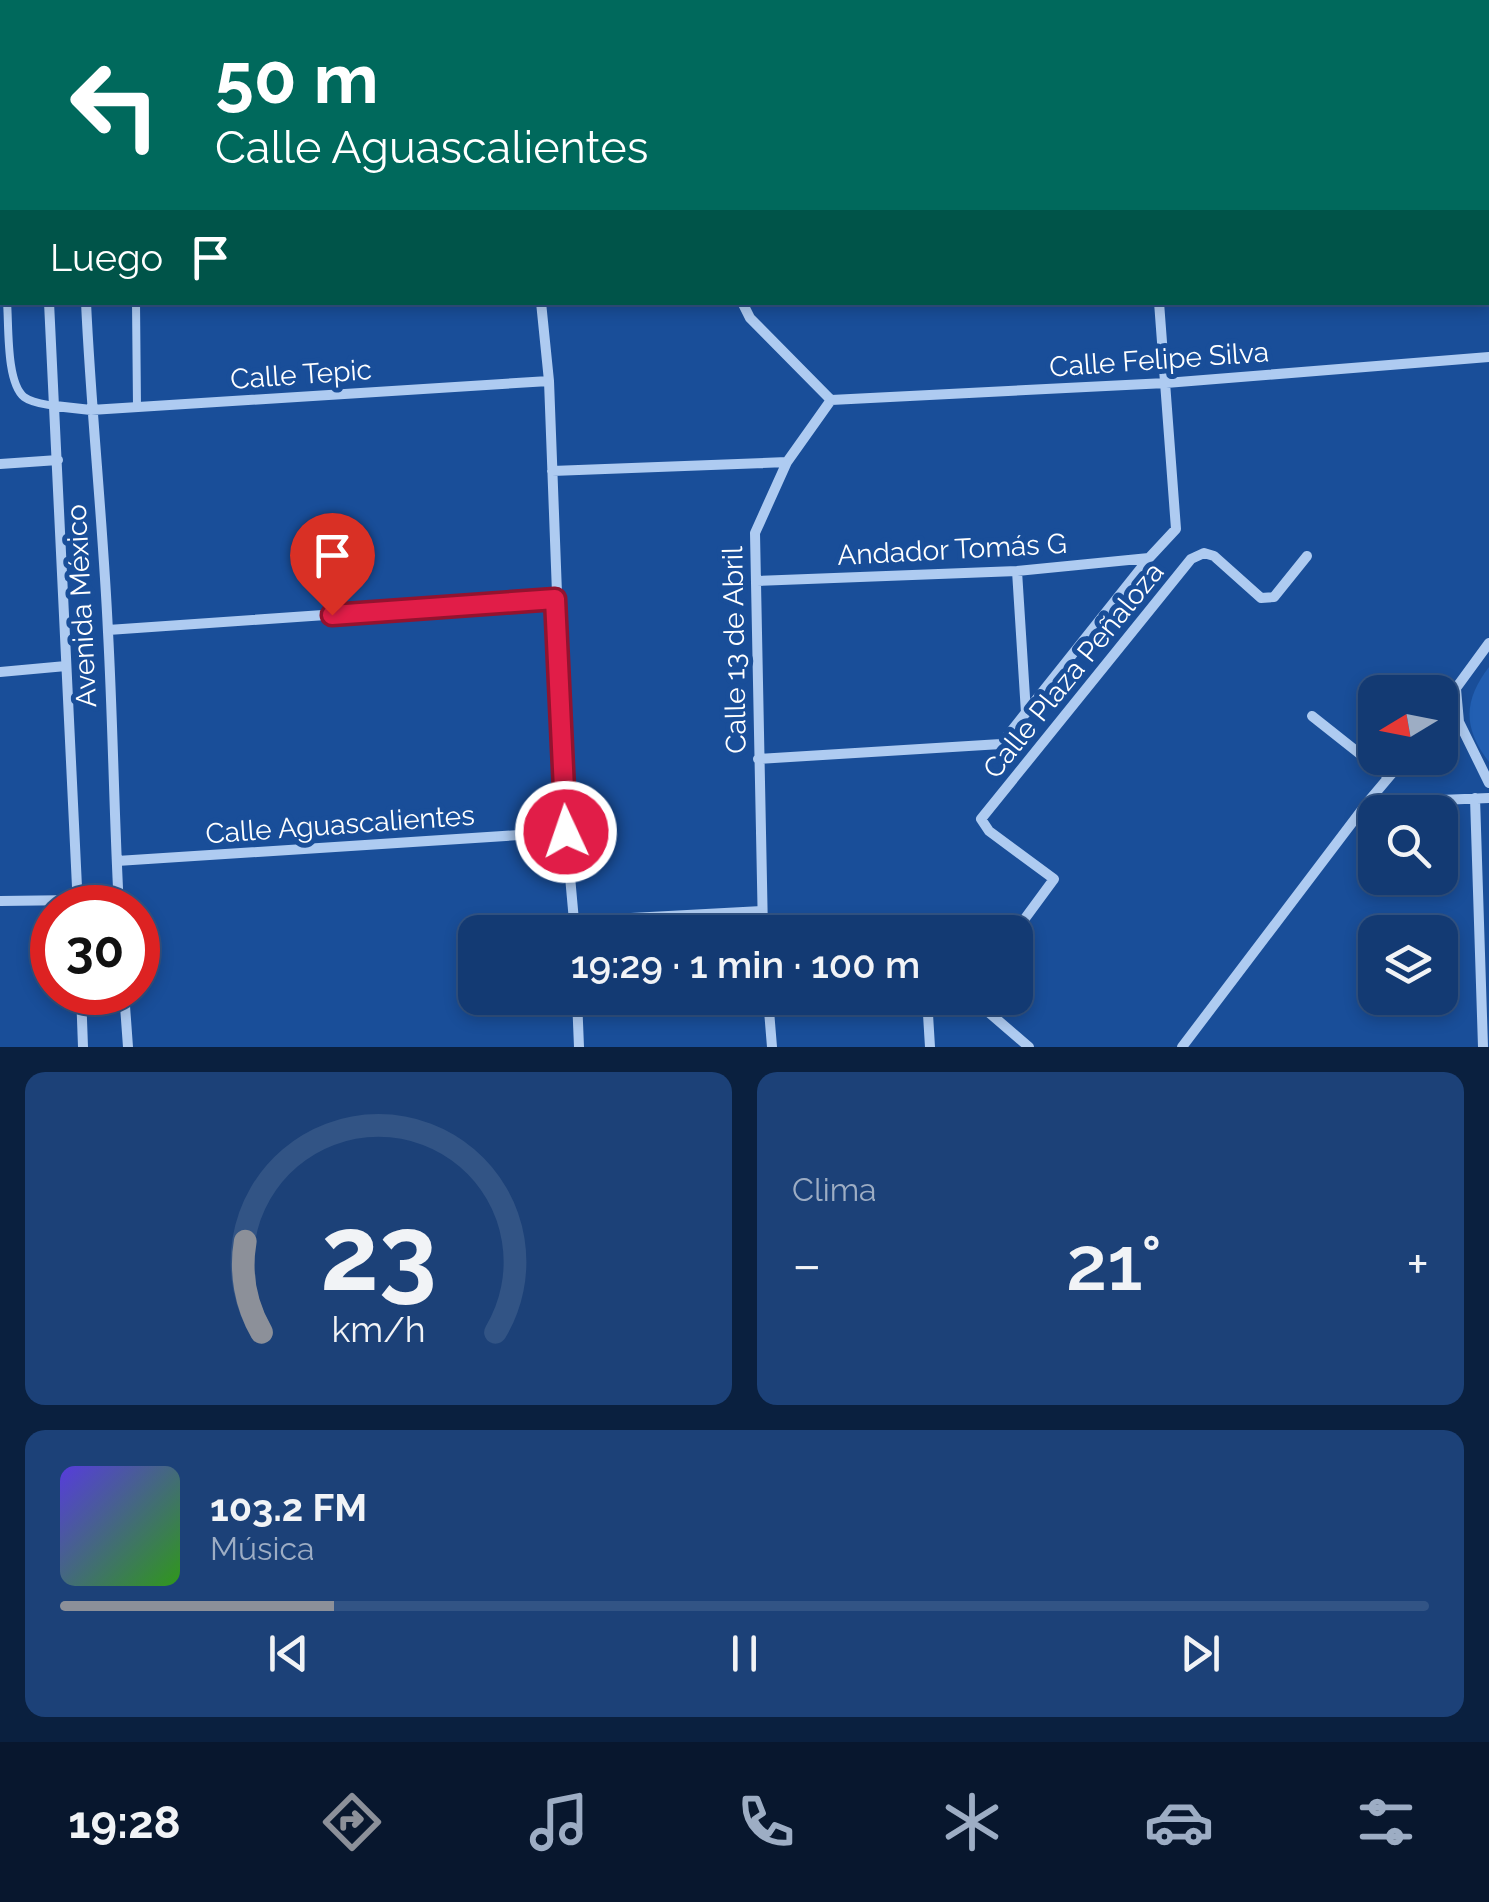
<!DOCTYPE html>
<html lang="es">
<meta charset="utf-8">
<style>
body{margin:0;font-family:Raleway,sans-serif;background:#1c4178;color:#f1f3f6;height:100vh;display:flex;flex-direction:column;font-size:38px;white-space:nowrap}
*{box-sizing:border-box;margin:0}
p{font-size:32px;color:#9dadc4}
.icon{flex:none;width:55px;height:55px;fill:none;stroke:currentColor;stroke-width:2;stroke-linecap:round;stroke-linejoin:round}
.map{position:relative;height:1047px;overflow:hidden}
.drawer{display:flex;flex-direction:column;gap:25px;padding:25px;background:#0a203f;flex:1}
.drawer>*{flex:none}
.hud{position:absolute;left:0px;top:0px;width:1490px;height:305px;box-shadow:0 5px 15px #0003,0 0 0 2px #325485;background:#00695c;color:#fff;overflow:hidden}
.needle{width:65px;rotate:260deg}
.buttons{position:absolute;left:1358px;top:675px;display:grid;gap:20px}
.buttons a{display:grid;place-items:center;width:100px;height:100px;border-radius:20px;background:#133a73;box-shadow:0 5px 15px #0003,0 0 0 2px #325485;font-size:50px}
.speed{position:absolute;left:30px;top:885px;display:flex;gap:20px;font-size:50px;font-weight:700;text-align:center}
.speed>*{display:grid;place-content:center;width:130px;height:130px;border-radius:50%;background:#133a73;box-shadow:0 5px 15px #0003,0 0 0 2px #325485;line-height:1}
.speed .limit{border:15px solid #d22;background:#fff;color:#111}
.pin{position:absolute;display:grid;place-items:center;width:85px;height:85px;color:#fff;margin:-102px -42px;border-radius:50% 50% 50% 0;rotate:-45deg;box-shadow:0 0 10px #0007}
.pin .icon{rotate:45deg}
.me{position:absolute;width:110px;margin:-55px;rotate:357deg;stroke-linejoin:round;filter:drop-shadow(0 0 8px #0008)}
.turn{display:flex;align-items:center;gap:35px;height:210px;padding:0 50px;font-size:45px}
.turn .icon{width:130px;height:130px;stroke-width:2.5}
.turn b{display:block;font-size:70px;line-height:85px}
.then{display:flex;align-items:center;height:95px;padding:0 50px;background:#0003;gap:20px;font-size:38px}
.big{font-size:75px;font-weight:600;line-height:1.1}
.drawer .card{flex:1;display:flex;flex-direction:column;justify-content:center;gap:15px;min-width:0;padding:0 35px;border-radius:20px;background:#1c4178}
.drawer .dial{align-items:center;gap:0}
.dial svg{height:260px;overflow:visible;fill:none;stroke:#325485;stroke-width:7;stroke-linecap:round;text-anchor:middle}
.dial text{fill:#f1f3f6;stroke:none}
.song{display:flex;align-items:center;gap:30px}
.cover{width:120px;height:120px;border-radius:15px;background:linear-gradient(135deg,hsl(250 70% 55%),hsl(110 70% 35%))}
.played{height:10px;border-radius:5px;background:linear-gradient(90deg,#8c9099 20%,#325485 20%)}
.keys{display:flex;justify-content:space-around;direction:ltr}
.heat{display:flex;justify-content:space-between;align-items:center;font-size:55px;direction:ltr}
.drawer .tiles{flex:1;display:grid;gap:25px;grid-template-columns:1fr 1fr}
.card:last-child{grid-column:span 2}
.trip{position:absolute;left:458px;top:915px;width:575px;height:100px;border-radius:20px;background:#133a73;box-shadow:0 5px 15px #0003,0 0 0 2px #325485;font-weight:600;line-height:100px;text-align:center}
.tab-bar{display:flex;height:160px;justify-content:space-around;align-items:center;background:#08172e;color:#9dadc4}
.tab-bar .icon{width:70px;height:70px}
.tab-bar .selected{color:#8c9099}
.tab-bar b{font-size:45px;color:#f1f3f6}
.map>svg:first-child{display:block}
.green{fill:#225fb2}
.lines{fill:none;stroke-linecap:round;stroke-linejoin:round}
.lane{stroke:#aecbf1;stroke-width:8}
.street{stroke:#aecbf1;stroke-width:10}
.route-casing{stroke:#92132f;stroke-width:25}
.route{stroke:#e11d48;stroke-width:18}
.labels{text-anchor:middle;stroke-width:10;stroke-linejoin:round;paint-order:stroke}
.street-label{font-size:28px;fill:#fff;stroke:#194e99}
</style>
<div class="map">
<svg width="1489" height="1047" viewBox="0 0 1489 1047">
<rect width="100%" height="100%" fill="#194e99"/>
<path class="green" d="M1489 667V762C1462 727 1464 700 1489 667Z"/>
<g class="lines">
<path class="lane" d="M1 225 2 248
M7 302C9 326 6 382 24 397 32 403 44 404 54 406
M136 302 137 407"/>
<path class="street" d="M32 0V2
M73 0V2
M523 0V2
M708 0V2
M963 2 966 0
M1488 7H1489
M0 27H2
M0 225H2
M49 302 78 908
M86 302C91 412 103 522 108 632 113 724 114 816 119 908
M541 302 549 381 566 832 575 932
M742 302 750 318 831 400 787 462 755 533 763 932
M831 400 1166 383 1489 357
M55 406 91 410 549 381
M0 464 58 460
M552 471 787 462
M1017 571 1026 713
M757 581 1017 571 1149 558
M108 630 555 599
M0 672 66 666
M1456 689 1459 722 1489 783
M1440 710 1489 643
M1312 716 1389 777
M758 759 1001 744 1149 558 1176 529 1159 302
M1475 798 1483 1047
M1367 803 1489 798
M117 861 566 832
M0 901 78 900
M575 921 762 911
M942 932 960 931
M1015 932 1054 879 989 831 981 819 1191 559 1204 553 1214 556 1261 598 1274 597 1307 556
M81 992 83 1047
M124 992 128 1047
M577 998 579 1047
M768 998 772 1047
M927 998 930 1047
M972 998 1029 1047
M1182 1047 1367 803 1405 758"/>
</g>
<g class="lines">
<defs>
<path id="route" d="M332 615 555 599 566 832"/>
</defs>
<use href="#route" class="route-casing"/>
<use href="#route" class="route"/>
</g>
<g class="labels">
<g class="street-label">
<text transform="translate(1159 359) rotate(-4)" y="10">Calle Felipe Silva</text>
<text transform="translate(301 374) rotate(-4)" y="10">Calle Tepic</text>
<text transform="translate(952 549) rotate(-3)" y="10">Andador Tomás G</text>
<text transform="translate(81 606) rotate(-93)" y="10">Avenida México</text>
<text transform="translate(734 650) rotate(-91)" y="10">Calle 13 de Abril</text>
<text transform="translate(1073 670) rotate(-51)" y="10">Calle Plaza Peñaloza</text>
<text transform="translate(340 824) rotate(-4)" y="10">Calle Aguascalientes</text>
</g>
</g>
</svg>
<div class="buttons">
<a><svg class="needle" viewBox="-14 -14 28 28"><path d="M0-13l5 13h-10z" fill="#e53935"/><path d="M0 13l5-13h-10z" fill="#9dadc4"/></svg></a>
<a><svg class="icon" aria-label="search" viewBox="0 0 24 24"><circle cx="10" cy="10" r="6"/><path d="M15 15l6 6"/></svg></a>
<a><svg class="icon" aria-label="layers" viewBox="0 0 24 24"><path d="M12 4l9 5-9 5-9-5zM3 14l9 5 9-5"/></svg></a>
</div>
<div class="speed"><div class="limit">30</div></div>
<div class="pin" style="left:332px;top:615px;background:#d93025"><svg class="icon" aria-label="arrive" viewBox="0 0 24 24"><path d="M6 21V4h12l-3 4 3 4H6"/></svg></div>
<svg class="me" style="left:566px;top:832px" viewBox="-20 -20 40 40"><circle r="17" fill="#e11d48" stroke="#fff" stroke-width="3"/><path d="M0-11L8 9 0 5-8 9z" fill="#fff"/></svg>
<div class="trip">19:29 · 1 min · 100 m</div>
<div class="hud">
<div class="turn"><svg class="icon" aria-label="left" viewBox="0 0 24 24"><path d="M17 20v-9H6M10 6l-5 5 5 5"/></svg><div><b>50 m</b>Calle Aguascalientes</div></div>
<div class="then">Luego<svg class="icon" aria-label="arrive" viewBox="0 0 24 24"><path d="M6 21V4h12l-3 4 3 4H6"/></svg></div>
</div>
</div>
<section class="drawer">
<div class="tiles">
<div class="card dial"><svg viewBox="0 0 100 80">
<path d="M14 69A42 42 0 1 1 86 69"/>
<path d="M14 69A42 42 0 0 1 9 41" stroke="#8c9099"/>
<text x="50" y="56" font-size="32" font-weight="700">23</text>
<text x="50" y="72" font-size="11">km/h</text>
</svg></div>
<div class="card"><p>Clima</p>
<div class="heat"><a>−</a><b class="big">21°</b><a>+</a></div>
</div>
<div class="card">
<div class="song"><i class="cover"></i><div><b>103.2 FM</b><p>Música</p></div></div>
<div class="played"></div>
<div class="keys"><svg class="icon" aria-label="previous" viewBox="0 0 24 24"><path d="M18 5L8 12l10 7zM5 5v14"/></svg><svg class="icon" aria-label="pause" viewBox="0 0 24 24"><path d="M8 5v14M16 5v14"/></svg><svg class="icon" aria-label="next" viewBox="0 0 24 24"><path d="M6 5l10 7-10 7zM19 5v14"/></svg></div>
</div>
</div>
</section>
<nav class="tab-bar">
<b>19:28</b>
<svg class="icon selected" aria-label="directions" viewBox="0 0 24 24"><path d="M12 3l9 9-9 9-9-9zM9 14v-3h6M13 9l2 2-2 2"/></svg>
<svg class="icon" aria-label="music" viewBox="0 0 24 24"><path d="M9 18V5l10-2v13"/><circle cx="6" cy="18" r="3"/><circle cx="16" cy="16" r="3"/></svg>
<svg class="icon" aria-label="phone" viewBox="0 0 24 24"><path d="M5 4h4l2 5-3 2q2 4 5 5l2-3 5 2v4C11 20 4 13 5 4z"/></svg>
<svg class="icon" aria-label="climate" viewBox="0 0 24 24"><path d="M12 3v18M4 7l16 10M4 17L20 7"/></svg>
<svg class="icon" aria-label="car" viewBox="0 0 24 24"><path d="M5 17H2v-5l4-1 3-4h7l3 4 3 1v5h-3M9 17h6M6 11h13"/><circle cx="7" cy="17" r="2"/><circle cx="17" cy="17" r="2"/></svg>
<svg class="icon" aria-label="filters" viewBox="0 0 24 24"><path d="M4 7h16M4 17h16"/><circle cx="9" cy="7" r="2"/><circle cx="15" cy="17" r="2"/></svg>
</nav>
